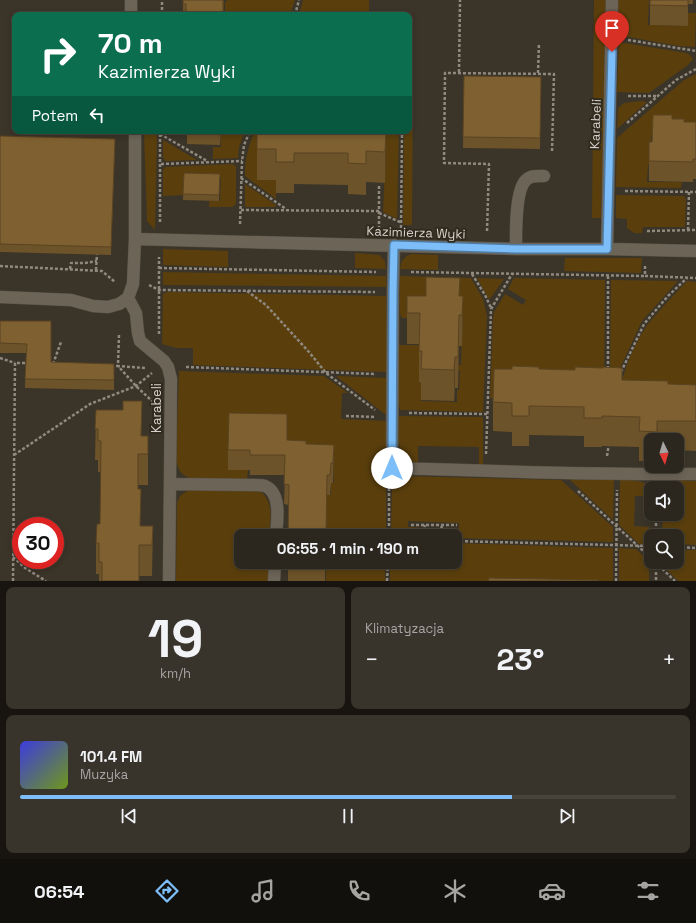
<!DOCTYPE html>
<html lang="pl">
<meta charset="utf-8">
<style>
body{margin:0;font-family:"Space Grotesk",sans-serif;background:#38332b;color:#f1f3f6;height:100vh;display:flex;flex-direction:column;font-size:15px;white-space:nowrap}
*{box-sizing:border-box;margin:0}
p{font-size:13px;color:#a6a5a4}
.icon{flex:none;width:22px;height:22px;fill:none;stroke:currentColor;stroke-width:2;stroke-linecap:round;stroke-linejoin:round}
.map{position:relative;height:581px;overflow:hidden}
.panel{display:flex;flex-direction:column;gap:6px;padding:6px;background:#181510;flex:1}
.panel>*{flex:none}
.banner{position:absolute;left:12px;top:12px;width:400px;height:122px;border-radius:8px;box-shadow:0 2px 6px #0003,0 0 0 1px #48443c;background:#0b6e4f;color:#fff;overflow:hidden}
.needle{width:26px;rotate:175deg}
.controls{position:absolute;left:644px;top:433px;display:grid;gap:8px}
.controls a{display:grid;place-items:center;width:40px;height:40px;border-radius:8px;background:#2c271e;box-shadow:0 2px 6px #0003,0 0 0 1px #48443c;font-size:20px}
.speed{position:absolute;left:12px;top:517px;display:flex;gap:8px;font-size:20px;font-weight:700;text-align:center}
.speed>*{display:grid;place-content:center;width:52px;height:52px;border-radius:50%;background:#2c271e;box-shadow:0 2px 6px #0003,0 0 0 1px #48443c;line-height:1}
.speed .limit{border:6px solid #d22;background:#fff;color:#111}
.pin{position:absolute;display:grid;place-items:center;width:34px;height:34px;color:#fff;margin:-41px -17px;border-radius:50% 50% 50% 0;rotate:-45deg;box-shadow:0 0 4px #0007}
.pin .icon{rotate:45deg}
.me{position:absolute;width:44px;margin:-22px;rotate:0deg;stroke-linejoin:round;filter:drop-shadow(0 0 3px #0008)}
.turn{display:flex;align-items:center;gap:14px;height:84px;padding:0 20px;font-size:18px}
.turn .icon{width:52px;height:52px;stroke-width:2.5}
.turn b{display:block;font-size:28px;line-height:34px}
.then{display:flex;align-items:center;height:38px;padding:0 20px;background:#0003;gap:8px;font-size:15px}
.big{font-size:30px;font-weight:700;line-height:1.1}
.panel .card{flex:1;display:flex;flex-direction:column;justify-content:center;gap:6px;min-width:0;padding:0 14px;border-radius:8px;background:#38332b}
.panel .dial{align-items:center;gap:0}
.dial b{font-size:52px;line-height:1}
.song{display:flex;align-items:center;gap:12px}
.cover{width:48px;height:48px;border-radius:6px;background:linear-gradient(135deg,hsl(240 70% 55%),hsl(80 70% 35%))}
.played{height:4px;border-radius:2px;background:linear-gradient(90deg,#7dbef9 75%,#48443c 75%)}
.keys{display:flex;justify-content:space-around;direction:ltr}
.heat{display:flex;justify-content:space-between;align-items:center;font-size:22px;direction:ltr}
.panel .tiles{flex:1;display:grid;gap:6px;grid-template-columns:1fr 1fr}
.card:last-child{grid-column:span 2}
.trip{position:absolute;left:234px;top:529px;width:228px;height:40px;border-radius:8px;background:#2c271e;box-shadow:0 2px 6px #0003,0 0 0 1px #48443c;font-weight:700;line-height:40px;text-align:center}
.tab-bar{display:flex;height:64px;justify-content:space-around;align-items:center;background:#12100c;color:#a6a5a4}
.tab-bar .icon{width:28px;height:28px}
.tab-bar .active{color:#7dbef9}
.tab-bar b{font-size:18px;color:#f1f3f6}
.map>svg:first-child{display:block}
.green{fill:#5a3f0d}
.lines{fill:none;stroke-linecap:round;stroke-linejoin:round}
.minor-casing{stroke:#585248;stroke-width:13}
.path{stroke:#8f8980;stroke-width:2.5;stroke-dasharray:3 2;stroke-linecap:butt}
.minor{stroke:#6c6457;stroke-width:12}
.wall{fill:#6d5329}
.shaded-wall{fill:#594322}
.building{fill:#7f6030;stroke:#594322}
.route-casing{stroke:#517ca2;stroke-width:10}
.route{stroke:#7dbef9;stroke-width:7}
.labels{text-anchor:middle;stroke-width:4;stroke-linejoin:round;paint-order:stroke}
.street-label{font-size:13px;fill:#d6d1ca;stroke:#312a1e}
</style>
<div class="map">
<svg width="696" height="581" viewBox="0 0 696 581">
<rect width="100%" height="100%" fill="#3b3428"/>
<path class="green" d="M227 0H295L290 15H225V1L227 2Z
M303 0H369V15H299Z
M594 0H606L601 218H592Z
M618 0H649L648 25 686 26 687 13H696L695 47 678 46 618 35Z
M619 42 686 53 690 55 693 59 688 65 649 93 617 92Z
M696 74V142L670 136H651V157L657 164H648L647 182H682L681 188 616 187 617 138 684 80Z
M409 78H413L412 225H403L404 131H409Z
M641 101 647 102 617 129 618 108 624 103Z
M221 131H245L239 147 238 158 213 159V147H221Z
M255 131H399L397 219 383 212 386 149 257 146V180H276V199L245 176C245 158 248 147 255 131Z
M144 133 157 134 155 230 147 221Z
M163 140 197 160 165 161 163 157Z
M232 164 236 166V203L235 205 232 207H209V201H220L221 178H184L183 195 163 196V170L165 167Z
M245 184 276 205V207H245Z
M616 195 684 196 686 200 685 227H643L642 233H634L627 228V219L616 218Z
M163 249 228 251V267L163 265Z
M355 253 379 255 385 261 386 269 355 268Z
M412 254 438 255V270L400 269C401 261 404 256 412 254Z
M565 258H642L641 273 564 271Z
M163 272 386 276V287L163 285Z
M400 276 471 278 483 299 487 316 483 412 400 410 399 405V345H420L419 383H421V401L457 402V390H459L460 371 454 370V365H461L462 328 426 318H402L400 314Z
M477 278 504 279 490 299 488 298Z
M514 278 605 280 604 399 490 398 493 318 494 312 505 294 523 305 526 300 508 289Z
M611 280 678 281 642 321 616 377 610 373Z
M687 281 696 282V412L620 389C624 369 636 340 648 324 660 309 674 295 687 281Z
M167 292 386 296V372L193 365V348H176L162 344 163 294Z
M179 371 324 376 348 393H342L341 419 386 421V535L336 536 327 533V495H331V483H334V465H312L287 460V432L229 431 228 469H240L248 468 247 480 191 478C181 476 178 469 176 460Z
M336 376 386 378V415Z
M399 416 483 417V465H479V447L418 446V463C394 461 399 433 399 416Z
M398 476 561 480 613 527V542L455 538V536H447L444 528 459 529V523L408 521V527L422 528 418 536H391L392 483H398Z
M569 479 614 480 613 520Z
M620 480C628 480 657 479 648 496H635L634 526 649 527V543L639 544 619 525Z
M675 480 696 481V545L677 544V536H662L663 514H677V488H663L664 486 671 481Z
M188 490H258C275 500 270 519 269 536H241V562H268V581H176L177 503 180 496Z
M455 543 613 548V581H390V562H455Z
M619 548 636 549 649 561V581H619Z
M677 550H696V581H678L662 565V562H677Z
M326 562H385V581H326Z"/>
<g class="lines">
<defs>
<path id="minor" d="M131 0V15
M135 131V239L133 284 128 298 136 313 138 333 140 341 164 361 168 367 171 379 169 581
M135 239 516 249H607L696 251
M394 245 393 292 392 468C494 471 595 475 696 474
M516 249C516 234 515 190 526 180 531 175 537 176 544 176
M607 249 612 0
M0 297 71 300 93 306 108 307 119 304 128 298
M170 484 253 485C256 485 262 485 265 486 282 493 277 522 276 536
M274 581 275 562"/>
</defs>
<use href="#minor" class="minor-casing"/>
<path class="path" d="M148 15H158
M162 15V0
M295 15 299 0
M628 40 696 51
M459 72 460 0
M538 73 539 43
M628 96H657
M627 123 676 80 696 69
M160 134 207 161
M161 164 242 161
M241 178 286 209
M625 191 696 192
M241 210 379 211
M379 213 400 222
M160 222V131
M240 224 242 161 244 145 250 131
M401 228 402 131
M379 229V186
M688 230 689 192
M487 231 489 164 444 163 445 73 554 74 552 151
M647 231 696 230
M0 266 102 271 115 282
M645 266V276L696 278
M159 268 376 272
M70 269 71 263H85L97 261
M96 270 97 254
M411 272 645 276
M472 274 485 295 491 308
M149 285 159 290 375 292
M247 291 266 305 309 352 326 373 375 410
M159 334V257
M119 335 118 366 145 368
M0 358 15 363
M53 364 61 342
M111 366H118L136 386 153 402
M186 367 375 374
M608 369V276
M621 372 644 324 668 296 687 278
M409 413 487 414
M346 416 376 417
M486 454 491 309 512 274
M14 455 90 404 136 386 152 373
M607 456 609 443
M578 491 651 558
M411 525H457
M441 526 445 536
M389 536V484
M420 536 425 525
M656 536V514
M455 541 651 546
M677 547 696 548
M13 557 25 568 46 581
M655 562 675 581
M656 562V581
M13 581 15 363H28
M387 581 388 562
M616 581 617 490"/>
<use href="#minor" class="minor"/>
</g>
<path class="wall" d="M183 0H224V15H183Z
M650 0H693V4H688V26L650 25Z
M464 76 541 77 540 149 463 148Z
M672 119 684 122H696V179H693V182L649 181V142H652Z
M187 131H221L220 145 187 144Z
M386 131 385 183 366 182V195L348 194V185L294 184V193H276V180H257V149Z
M0 136 115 139 111 255 0 252Z
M184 173 220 174 219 201 183 200Z
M407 296H463L462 346H459L458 388H455L454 401 421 400V383L419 382V344H407Z
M0 321 51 362 114 373V390L25 388 26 353H0Z
M603 368 622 380 668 384 696 385V451L677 450V440H651V461H639V447L602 446V447H584V436L529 435V446H512V432L493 431V402L539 369 575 370Z
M96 410 142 436H148V485H138V489L140 526H153L152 576H139V581H99V574H96V543L100 524 101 472H98V460H95Z
M287 440 306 444 334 445 333 483H331L330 495H327L326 536H288L289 505 284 504 285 475H250V470H228V450Z
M288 562H325V581H288Z"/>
<path class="shaded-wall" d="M223 0H224V15H223Z
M386 131V148L385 183V152Z
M463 296V327L462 346V315Z
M459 315V346L458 388V357Z
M455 357V388L454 401V370Z
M334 445V465L333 483V463Z"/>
<path class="building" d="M183 0H223V15H186V4H183Z
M650 0H688V6L650 5Z
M464 76 541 77 540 138 463 137Z
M653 115H672V119H684V122H696V159H693V162L649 161V142H652Z
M257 131H386L385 152 366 151V164L348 163V153H294V162H276V149H257Z
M0 136 115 139 111 247 0 244Z
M184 173 220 174 219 195 183 194Z
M426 277 460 278 459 296H463L462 315H459L458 357H455L454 370 421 369 422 351H419L420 313H407V296H426Z
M0 321H51V362L114 364V380L25 379 27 344 0 343Z
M512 366 539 367V369L575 370V367L603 368V367L622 368V380L668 381V384L696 385V421H657V432L639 431 640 417 602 416V418H584V407L529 406V416H512V403L493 402 494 369H512Z
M123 401H142L141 436H148V454H138V489H141L140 526H153L152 545H139V581H102V562H99V543H96L97 524H100L101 441H98V429H95L96 410H123Z
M229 413 287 414V440L306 441V444L334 445 333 463H331L330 475H327L326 536H288L289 485 284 484 285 455H250V450H228Z
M288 562H325V564L288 563Z
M489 578 598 580V581H488Z"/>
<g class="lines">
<defs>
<path id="route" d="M392 468 393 292 394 245 516 249H607L612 52"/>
</defs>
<use href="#route" class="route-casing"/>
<use href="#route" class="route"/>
</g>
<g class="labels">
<g class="street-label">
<text transform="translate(595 124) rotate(-88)" y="5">Karabeli</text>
<text transform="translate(416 232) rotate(2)" y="5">Kazimierza Wyki</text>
<text transform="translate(156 408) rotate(-90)" y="5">Karabeli</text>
</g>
</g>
</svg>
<div class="controls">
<a><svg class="needle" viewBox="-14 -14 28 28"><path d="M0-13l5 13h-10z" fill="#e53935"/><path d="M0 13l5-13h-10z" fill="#a6a5a4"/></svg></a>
<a><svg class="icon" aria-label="sound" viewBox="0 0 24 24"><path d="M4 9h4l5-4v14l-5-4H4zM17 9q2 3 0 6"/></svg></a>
<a><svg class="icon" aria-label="search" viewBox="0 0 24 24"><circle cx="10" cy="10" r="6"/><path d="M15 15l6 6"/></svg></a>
</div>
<div class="speed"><div class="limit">30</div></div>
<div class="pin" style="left:612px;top:52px;background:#d93025"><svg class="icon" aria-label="arrive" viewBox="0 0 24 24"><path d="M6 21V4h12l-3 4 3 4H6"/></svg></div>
<svg class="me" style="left:392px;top:468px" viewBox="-20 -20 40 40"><circle r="19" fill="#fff"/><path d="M0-13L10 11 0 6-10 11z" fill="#7dbef9"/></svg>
<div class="trip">06:55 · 1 min · 190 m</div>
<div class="banner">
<div class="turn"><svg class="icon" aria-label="right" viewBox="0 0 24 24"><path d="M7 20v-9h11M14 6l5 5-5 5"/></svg><div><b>70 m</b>Kazimierza Wyki</div></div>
<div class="then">Potem<svg class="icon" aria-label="left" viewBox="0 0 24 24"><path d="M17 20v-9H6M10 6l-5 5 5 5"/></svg></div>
</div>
</div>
<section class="panel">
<div class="tiles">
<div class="card dial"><b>19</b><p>km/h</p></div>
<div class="card"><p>Klimatyzacja</p>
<div class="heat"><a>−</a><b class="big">23°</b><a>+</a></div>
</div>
<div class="card">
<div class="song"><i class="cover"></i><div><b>101.4 FM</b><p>Muzyka</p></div></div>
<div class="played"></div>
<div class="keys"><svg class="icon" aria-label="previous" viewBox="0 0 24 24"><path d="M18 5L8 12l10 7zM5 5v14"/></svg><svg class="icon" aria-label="pause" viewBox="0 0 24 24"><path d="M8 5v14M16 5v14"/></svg><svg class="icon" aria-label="next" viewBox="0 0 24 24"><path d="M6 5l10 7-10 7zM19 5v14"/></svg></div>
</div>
</div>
</section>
<nav class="tab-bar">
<b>06:54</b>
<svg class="icon active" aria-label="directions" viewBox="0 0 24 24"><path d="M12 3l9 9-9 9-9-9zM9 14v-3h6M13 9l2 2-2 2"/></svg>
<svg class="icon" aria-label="music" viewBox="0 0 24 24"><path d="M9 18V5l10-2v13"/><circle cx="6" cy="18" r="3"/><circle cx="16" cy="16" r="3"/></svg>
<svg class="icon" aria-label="phone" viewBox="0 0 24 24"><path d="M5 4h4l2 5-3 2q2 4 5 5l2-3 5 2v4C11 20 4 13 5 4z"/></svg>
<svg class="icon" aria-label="climate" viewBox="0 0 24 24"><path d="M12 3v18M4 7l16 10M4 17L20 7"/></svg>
<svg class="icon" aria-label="car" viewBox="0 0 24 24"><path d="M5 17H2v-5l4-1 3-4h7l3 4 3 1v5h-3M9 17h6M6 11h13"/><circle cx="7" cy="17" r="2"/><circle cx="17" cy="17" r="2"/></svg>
<svg class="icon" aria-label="filters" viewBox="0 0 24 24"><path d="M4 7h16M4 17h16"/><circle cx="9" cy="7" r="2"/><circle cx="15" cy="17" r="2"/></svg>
</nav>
